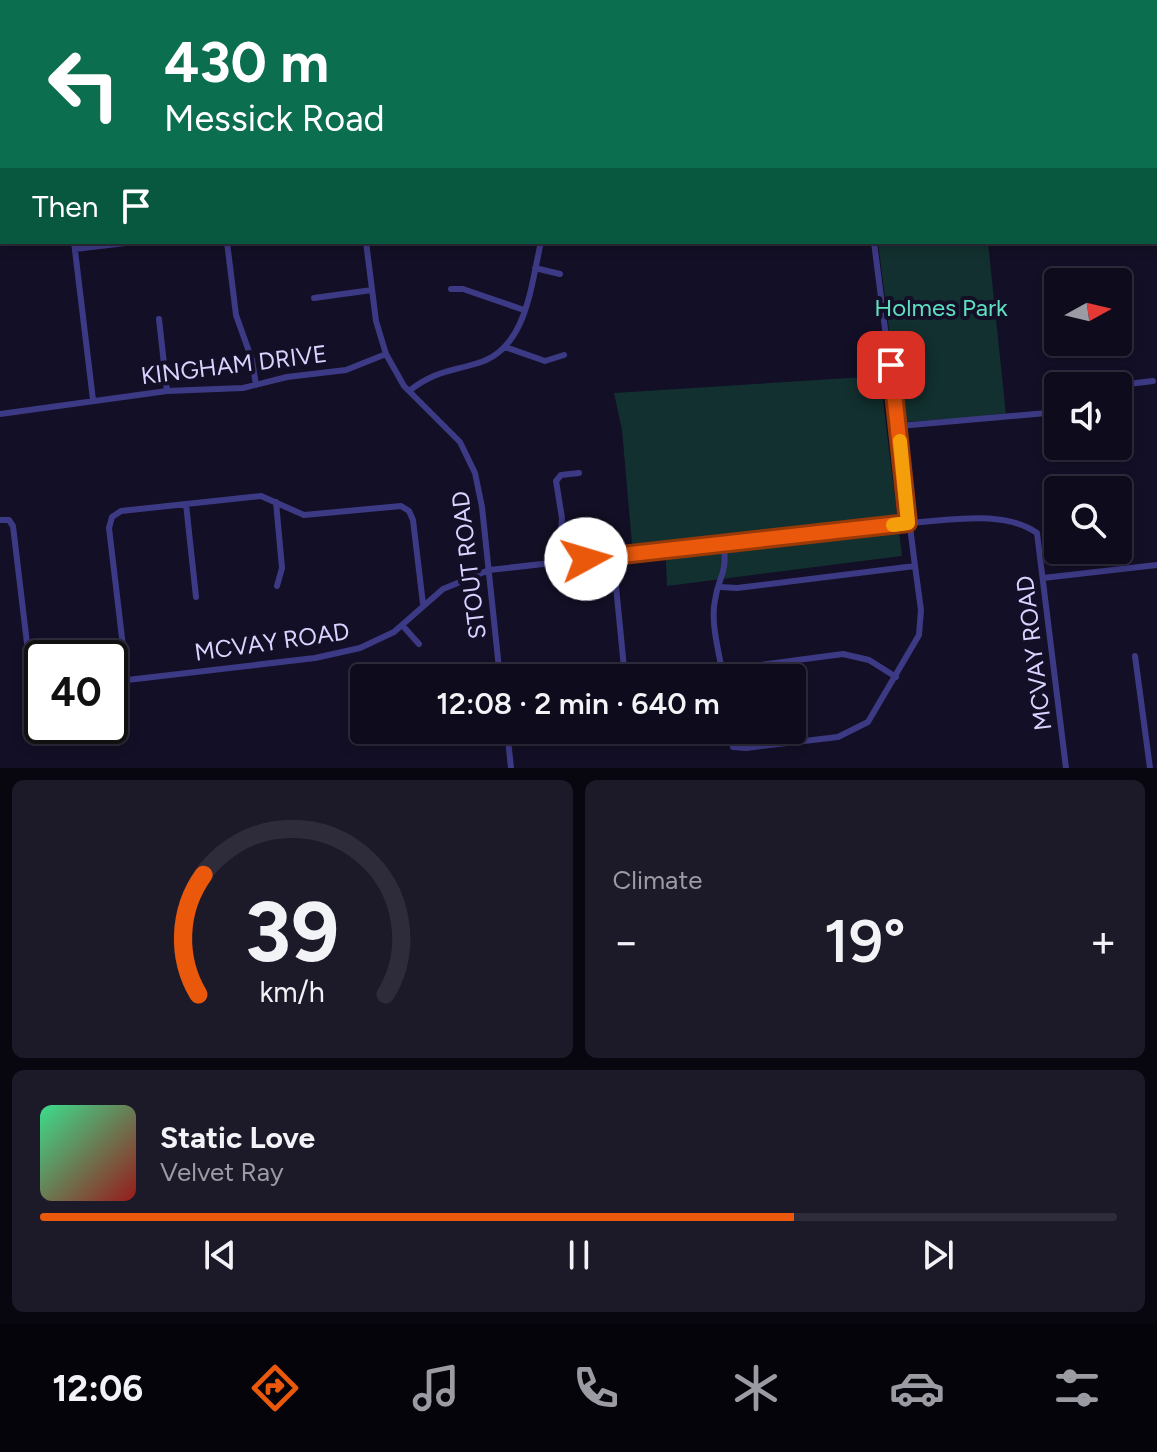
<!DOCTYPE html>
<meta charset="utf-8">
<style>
body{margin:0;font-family:Figtree,sans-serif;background:#1c1929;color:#f1f3f6;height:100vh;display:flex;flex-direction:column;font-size:30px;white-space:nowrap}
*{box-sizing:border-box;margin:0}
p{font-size:26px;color:#9b9ba3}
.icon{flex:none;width:44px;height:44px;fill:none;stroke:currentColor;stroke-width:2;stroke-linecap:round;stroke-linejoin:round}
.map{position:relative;height:768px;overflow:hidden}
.panel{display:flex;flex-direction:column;gap:12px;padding:12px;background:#08060f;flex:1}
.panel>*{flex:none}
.hud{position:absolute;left:0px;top:0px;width:1158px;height:244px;box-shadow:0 4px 12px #0003,0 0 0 2px #2e2b3b;background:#0b6e4f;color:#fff;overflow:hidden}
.needle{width:52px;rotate:82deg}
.buttons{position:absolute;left:1044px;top:268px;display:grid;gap:16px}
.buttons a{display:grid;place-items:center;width:88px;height:88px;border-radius:8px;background:#0e0b1c;box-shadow:0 4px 12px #0003,0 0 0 2px #2e2b3b;font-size:40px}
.speed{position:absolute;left:24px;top:640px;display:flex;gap:16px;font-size:40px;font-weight:700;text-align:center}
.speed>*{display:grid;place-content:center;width:104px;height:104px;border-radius:50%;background:#0e0b1c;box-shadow:0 4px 12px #0003,0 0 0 2px #2e2b3b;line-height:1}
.speed .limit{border:4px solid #111;border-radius:12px;background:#fff;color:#111}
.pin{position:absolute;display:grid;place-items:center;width:68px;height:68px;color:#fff;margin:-34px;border-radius:16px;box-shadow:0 4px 12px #0006}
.me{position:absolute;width:88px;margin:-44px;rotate:84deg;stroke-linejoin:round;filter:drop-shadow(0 0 6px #0008)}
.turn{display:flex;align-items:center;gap:28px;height:168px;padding:0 32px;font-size:36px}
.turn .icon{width:104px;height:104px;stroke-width:2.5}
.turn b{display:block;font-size:56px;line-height:68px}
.then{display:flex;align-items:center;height:76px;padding:0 32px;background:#0003;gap:16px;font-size:30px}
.big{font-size:60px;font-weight:600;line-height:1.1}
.panel .tile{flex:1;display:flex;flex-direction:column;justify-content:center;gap:12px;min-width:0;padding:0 28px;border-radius:12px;background:#1c1929}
.panel .dial{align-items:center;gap:0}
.dial svg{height:208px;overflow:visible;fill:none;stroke:#2e2b3b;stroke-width:7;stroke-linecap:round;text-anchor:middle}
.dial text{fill:#f1f3f6;stroke:none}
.song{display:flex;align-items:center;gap:24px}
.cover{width:96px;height:96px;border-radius:12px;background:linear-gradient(135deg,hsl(150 70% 55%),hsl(0 70% 35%))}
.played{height:8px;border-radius:4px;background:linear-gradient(90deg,#ea580c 70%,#2e2b3b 70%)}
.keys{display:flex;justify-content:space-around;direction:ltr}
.heat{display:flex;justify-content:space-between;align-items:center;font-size:44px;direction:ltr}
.panel .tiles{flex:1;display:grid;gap:12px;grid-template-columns:1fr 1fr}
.tile:last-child{grid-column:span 2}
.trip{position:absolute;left:350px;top:664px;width:456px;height:80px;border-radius:8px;background:#0e0b1c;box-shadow:0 4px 12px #0003,0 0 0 2px #2e2b3b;font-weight:600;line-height:80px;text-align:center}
.menu{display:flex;height:128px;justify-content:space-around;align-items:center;background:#06040b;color:#9b9ba3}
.menu .icon{width:56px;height:56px}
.menu .selected{color:#ea580c}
.menu b{font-size:36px;color:#f1f3f6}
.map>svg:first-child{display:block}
.green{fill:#12302f}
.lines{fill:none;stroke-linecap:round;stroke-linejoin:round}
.minor{stroke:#3d3a85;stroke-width:6}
.route-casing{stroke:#983908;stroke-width:20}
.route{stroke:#ea580c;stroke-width:14}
.slow{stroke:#f59e0b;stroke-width:14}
.labels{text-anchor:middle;stroke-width:8;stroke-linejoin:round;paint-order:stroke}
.park-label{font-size:24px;fill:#5fe0c0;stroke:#130f26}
.street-label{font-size:24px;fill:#d9d4ff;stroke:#130f26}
</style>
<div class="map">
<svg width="1157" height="768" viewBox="0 0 1157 768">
<rect width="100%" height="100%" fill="#130f26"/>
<path class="green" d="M878 242H988L1006 415 905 422 900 418Z
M880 376 902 556 667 586 665 542 632 544 622 430 614 393Z"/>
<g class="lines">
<path class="minor" d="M43 0V2
M114 0 115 2
M197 0V2
M337 0V2
M424 0 427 2
M793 0V2
M841 0V2
M490 2 491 0
M1027 2 1028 0
M1118 2 1119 0
M1156 97 1157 95
M0 103H2
M1156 219H1157
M74 242 93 400
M227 242 236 315 252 360 256 385
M366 242 376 321 386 354 404 386 460 442 475 473 482 507 500 678
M874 242 915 566
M75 249 134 242
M535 268 560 274
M451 289H463L524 310
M314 298 372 290
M159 319 167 391
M505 347 545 361 564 355
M1112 386 1153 381
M409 391C435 371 449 372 478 363 527 349 531 284 541 242
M0 414 167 391 243 388 287 377 346 370 386 354
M899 426 1058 412
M276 502 282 568 277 586
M186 504 196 597
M0 520H9L13 526 31 677 35 687 42 690
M613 556 625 678
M559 562 562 518 556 481 561 475 579 473
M1043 578 1157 565
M721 587 737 588 915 566 921 610 919 635 868 722 838 737 746 748 733 747 729 730
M402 625 419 644
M1135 656 1150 768
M722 670 843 654 869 660 896 677
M723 678C720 654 710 624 715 600 719 574 727 577 724 544
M127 680 109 528 112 517 121 511 261 496 304 515 401 506 409 511 413 520 423 604
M110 682 315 658 360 648 394 632 443 589 489 570 908 523C946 521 1004 509 1037 533L1066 768
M507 730 511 768
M635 730V731"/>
</g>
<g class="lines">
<defs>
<path id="route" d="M586 559 908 523 891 365"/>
</defs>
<use href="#route" class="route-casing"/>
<use href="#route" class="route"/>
<path class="slow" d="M893 525 908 523 900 441"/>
</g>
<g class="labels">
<g class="park-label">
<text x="941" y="316">Holmes Park</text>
</g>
<g class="street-label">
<text transform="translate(234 365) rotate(-7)" y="8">KINGHAM DRIVE</text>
<text transform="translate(469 565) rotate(-97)" y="8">STOUT ROAD</text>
<text transform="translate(272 642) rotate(-8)" y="8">MCVAY ROAD</text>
<text transform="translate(1034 653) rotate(-97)" y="8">MCVAY ROAD</text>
</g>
</g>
</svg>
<div class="buttons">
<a><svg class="needle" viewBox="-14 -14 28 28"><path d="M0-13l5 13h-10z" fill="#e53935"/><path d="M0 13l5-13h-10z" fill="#9b9ba3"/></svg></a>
<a><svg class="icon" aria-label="sound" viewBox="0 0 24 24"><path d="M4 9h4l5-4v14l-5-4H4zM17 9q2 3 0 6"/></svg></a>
<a><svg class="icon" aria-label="search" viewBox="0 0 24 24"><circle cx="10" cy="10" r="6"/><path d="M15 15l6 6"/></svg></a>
</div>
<div class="speed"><div class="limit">40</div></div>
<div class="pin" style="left:891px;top:365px;background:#d93025"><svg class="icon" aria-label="arrive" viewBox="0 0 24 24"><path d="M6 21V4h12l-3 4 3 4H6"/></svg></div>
<svg class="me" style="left:586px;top:559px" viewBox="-20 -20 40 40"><circle r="19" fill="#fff"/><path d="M0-13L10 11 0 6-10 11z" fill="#ea580c"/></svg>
<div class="trip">12:08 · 2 min · 640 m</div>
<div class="hud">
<div class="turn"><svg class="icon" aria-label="left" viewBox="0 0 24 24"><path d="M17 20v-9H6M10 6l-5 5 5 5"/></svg><div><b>430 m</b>Messick Road</div></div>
<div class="then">Then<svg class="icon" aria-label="arrive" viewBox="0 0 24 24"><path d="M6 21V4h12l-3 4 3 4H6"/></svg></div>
</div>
</div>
<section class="panel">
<div class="tiles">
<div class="tile dial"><svg viewBox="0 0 100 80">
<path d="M14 69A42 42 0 1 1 86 69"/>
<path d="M14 69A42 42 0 0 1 16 23" stroke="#ea580c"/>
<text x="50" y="56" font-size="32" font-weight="700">39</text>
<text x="50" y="72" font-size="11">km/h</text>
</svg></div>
<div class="tile"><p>Climate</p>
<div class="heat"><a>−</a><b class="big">19°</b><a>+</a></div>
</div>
<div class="tile">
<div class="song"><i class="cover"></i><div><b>Static Love</b><p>Velvet Ray</p></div></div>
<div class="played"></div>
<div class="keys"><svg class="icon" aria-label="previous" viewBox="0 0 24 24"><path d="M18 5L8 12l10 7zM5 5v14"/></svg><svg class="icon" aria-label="pause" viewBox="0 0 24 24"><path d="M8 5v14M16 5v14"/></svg><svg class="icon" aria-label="next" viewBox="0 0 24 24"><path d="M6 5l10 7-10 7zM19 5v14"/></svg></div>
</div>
</div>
</section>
<nav class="menu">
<b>12:06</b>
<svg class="icon selected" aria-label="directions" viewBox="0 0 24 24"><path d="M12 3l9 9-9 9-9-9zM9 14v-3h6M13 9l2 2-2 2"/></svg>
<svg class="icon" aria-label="music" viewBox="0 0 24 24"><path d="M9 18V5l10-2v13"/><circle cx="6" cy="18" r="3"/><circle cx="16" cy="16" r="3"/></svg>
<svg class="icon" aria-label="phone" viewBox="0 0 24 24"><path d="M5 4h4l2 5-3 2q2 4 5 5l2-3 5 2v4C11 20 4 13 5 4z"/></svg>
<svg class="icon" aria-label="climate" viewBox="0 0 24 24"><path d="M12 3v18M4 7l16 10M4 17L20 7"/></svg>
<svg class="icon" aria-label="car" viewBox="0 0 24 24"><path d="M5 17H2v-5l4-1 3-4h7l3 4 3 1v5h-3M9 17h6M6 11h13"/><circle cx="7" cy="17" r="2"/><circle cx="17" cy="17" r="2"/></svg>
<svg class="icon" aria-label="filters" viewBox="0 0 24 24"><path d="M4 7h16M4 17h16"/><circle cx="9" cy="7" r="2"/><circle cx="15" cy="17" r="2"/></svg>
</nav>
